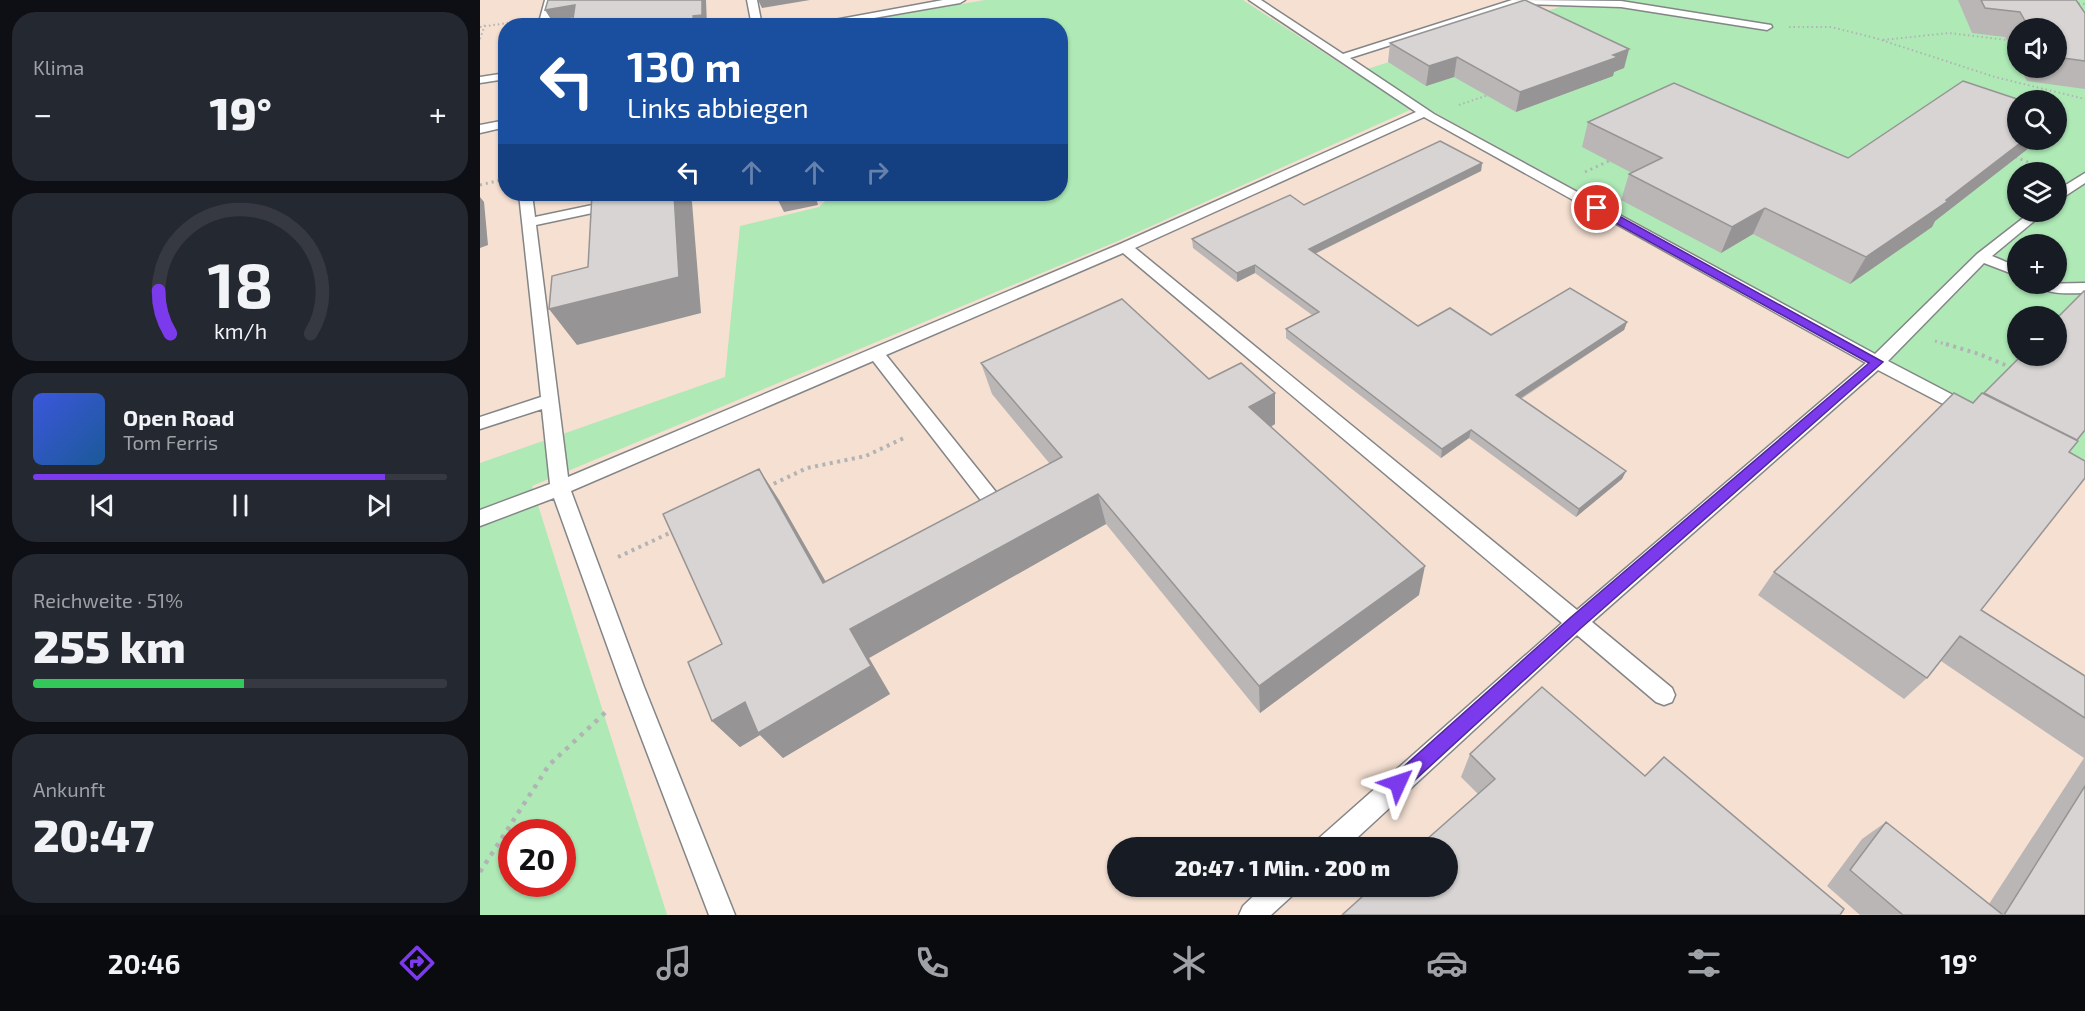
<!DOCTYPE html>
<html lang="de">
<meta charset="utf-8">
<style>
body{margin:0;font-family:"Exo 2",sans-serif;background:#242831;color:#f1f3f6;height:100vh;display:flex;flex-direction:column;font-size:22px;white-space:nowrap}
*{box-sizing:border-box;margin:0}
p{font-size:20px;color:#9ea1a6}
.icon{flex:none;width:33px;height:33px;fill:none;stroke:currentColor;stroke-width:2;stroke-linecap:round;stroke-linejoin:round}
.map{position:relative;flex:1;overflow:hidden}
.drawer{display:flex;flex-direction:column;gap:12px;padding:12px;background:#0d0f14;width:480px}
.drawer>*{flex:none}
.hud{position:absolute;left:18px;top:18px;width:570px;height:183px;border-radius:24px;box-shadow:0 2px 4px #0004;background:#1a4fa0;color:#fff;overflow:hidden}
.fabs{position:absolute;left:1527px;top:18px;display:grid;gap:12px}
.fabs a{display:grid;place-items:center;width:60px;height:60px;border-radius:50%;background:#171b24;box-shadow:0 2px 4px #0004;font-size:30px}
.speed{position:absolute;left:18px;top:819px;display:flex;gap:12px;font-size:30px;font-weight:700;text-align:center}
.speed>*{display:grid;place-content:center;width:78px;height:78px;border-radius:50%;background:#171b24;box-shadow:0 2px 4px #0004;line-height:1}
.speed .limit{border:9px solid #d22;background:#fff;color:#111}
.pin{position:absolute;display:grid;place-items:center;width:51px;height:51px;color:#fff;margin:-26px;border:3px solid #fff;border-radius:50%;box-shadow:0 2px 6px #0007}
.me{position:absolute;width:66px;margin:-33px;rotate:48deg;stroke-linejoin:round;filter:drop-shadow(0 0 4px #0008)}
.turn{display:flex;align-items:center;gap:21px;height:126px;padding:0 30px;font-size:27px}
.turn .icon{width:78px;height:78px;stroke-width:2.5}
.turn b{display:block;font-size:42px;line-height:51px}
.lanes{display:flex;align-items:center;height:57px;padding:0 30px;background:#0003;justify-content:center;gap:30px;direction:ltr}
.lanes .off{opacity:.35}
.big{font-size:45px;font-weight:800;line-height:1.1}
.drawer .widget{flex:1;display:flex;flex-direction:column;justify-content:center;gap:9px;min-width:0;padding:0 21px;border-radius:24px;background:#242831}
.drawer .dial{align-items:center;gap:0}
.dial svg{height:156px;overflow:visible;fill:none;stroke:#363941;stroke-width:7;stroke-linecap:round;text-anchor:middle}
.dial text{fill:#f1f3f6;stroke:none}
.song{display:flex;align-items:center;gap:18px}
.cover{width:72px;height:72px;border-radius:9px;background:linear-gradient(135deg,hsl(230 70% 55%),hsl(210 70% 35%))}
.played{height:6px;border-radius:3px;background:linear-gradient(90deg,#7c3aed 85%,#363941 85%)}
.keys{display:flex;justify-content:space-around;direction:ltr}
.heat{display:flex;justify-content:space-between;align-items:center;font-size:33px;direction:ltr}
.charge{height:9px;border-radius:4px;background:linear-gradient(90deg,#34c759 51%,#363941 0)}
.trip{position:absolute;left:627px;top:837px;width:351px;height:60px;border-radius:30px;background:#171b24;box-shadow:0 2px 4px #0004;font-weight:800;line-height:60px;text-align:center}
.tabs{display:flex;height:96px;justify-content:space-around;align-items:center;background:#090b0e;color:#9ea1a6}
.tabs .icon{width:42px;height:42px}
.tabs .on{color:#7c3aed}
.tabs b{font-size:27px;color:#f1f3f6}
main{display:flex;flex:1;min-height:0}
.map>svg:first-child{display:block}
.commercial{fill:#f5e0d2;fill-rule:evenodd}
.green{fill:#aee9b6;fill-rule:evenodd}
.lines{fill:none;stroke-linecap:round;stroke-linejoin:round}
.service-casing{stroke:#848587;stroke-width:3}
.path-far3{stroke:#b2b3b5;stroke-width:2;stroke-dasharray:1.5 3;stroke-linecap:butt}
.path-far2{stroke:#b2b3b5;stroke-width:3;stroke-dasharray:2 4;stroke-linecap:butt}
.path-far1{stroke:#b2b3b5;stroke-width:4;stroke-dasharray:3 4.5;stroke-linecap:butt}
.path{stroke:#b2b3b5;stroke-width:4.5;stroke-dasharray:4 6;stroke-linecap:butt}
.service{fill:#fff;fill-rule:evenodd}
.wall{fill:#b9b6b5}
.shaded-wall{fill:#969494}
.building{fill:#d7d4d3;stroke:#969494;stroke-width:1.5}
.route{fill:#7c3aed;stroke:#51269a;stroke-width:1.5}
</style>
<main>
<section class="drawer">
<div class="widget"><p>Klima</p>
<div class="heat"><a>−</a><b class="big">19°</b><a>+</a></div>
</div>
<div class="widget dial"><svg viewBox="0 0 100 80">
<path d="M14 69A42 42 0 1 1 86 69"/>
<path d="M14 69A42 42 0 0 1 8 47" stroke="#7c3aed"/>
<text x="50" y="56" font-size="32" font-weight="700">18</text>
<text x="50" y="72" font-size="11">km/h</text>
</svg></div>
<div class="widget">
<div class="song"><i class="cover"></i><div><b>Open Road</b><p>Tom Ferris</p></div></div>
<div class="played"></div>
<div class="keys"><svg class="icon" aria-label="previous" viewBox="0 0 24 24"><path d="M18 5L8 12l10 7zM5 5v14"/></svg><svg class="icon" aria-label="pause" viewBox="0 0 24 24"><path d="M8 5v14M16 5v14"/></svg><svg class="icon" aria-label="next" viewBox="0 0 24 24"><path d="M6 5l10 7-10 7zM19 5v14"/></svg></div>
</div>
<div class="widget"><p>Reichweite · 51%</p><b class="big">255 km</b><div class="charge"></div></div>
<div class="widget"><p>Ankunft</p><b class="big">20:47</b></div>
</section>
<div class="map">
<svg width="1605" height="915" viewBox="0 0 1605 915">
<rect width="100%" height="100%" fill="#edeef1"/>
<path class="commercial" d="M0 0H1605V915H0ZM26 26H580V194H26ZM1538 28H1576V68H1538ZM1538 100H1576V140H1538ZM1538 172H1576V212H1538ZM1538 244H1576V284H1538ZM1538 316H1576V356H1538ZM32 832H82V884H32ZM638 848H968V886H638Z"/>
<path class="green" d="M505 0H763L875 73 1101 0H1605V468L941 105 638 241 52 486 187 915H0V463L245 377 260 226 339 207 353 194H580V26H370V23ZM1538 28H1576V68H1538ZM1538 100H1576V140H1538ZM1538 172H1576V212H1538ZM1538 244H1576V284H1538ZM1538 316H1576V356H1538ZM32 832H82V884H32Z"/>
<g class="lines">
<defs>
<path id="service" d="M65 0H75L68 26H58Z
M267 0H277L282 26H272Z
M463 0H485L480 3 348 26H322Z
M769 0H781L863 54 1032 0 1141 1 1291 25 1292 27 1287 30 1141 7 1040 4 870 58 954 114 1395 354 1497 254 1551 212H1565L1512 256 1538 267V276L1504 263 1408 361 1496 407 1499 411 1496 415H1484L1398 370 1112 622 1192 688 1195 695 1192 702 1184 705 1176 702 1097 635 866 848H835L838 839 1082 623 643 253 406 355 524 502 526 507 524 512 517 514 510 512 393 361 91 491 164 687 255 915H229L142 687 74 498 0 526V510L70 484 62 409 0 429V417L61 397 39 194H52L55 217 136 200 143 204 136 208 56 225 88 477 640 244 936 112ZM944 117 1386 363 1097 610 655 248Z
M26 73V79L0 83V77Z
M26 120V127L0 133V125Z
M1605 173V183L1576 202V191Z
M1605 283V293C1590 293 1568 296 1557 284Z
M784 886H817L813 895 791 915H759L763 906Z"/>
</defs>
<use href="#service" class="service-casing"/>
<path class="path-far3" d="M1594 3 1605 4
M0 27 41 21
M1309 27H1351L1395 38 1515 77 1605 99
M0 39 6 22
M1403 40 1469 33 1527 40
M979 105 1011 94"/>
<path class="path-far2" d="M1535 157 1571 171
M1105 172 1129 161
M0 185 25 179
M1455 341 1471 346"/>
<path class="path-far1" d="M1466 344 1499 354 1530 367
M287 487 327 468 386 456 426 437
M138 557 194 531"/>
<path class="path" d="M0 872 69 765 128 710"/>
<use href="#service" class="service"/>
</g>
<path class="wall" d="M1478 0H1596L1605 13V89L1547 81 1540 68H1576V28H1538V62L1525 37 1492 33Z
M910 43 1149 49 1144 68 1134 72 1133 76 1036 112 974 77 946 86 908 62Z
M1108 122 1368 158 1538 140H1559L1455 221 1452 227 1370 284 1273 234 1241 253 1141 200 1149 174 1152 173 1102 147Z
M1002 163 1001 171 835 254 938 326 1011 335 1147 322 1144 330 1041 399 1146 471 1142 479 1096 517 989 438 961 458 806 338V329L832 315 775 273 757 282 713 248 712 239 824 205Z
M501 363 729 379 795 424 791 427 939 595 780 713 626 524 389 658 410 694 303 758 280 735 260 747 232 721 242 644 279 469 299 500 346 582 570 464 512 394Z
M1503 394 1597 440 1589 452 1501 610 1605 676V915H1380L1347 886 1382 839 1406 822 1509 904 1604 758 1461 661 1447 678 1424 699 1278 595 1294 572Z
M990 754 1165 776 998 794 981 777Z"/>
<path class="shaded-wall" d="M222 0H226L227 26H214L213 16Z
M278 0H330L282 8Z
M95 5 102 16 72 21 65 10Z
M1149 49 1144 68 1134 72 1133 76 1036 112 1040 92Z
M977 57 974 77 946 86 949 66Z
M1544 140H1559L1455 221 1452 227 1370 284 1386 257 1466 200Z
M1002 163 1001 171 828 257 829 249Z
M194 194H207L212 202 221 313 97 345 69 309Z
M295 194H335L338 205 304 212Z
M0 197 4 202 8 245 0 248Z
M1285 208 1273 234 1241 253 1252 227Z
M775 265V273L757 282V273Z
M1147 322 1144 330 1033 403 1036 395Z
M795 393V424L770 438 769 407Z
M991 430 989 438 961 458 962 449Z
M279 469 299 500 363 612 343 583Z
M1146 471 1142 479 1096 517 1099 509Z
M618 494 626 524 389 658 410 694 303 758 280 735 260 747 232 721 370 629Z
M945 566 939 595 780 713 779 686Z"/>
<path class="building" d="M68 0H222V15L213 16 214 26H92L95 5 65 10Z
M1045 0 1149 49 1133 55 1138 57 1040 92 977 57 949 66 910 43Z
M1501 0H1596L1605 13V61L1576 57V28H1549L1540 12 1505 8Z
M1483 81 1540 100H1538V140H1544L1466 200 1468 201 1386 257 1285 208 1252 227 1149 174 1182 158 1108 122 1194 83 1368 158Z
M960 141 1002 163 829 249 938 326 970 308 1011 335 1090 288 1147 322 1036 395 1146 471 1099 509 991 430 962 449 806 329 839 312 775 265 757 273 712 239 810 195 824 205Z
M112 194H194L199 277 69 309 72 276 108 267Z
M1604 291H1605V430L1597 440 1504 393 1541 356H1576V319Z
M642 299 729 379 761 363 795 393 769 407 945 566 779 686 618 494 370 629 391 666 278 733 265 702 232 721 208 662 242 644 183 514 279 469 343 583 582 457 501 363Z
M1474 393 1493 403 1502 393 1598 441 1589 452 1605 461V478L1501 610 1605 676V718L1480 636 1447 678 1294 572Z
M1062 687 1165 776 1184 757 1364 909 1360 915H862L894 886H968V848H937L1015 779 990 754Z
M1605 786V915H1524Z
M1406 822 1523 915H1423L1370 870Z"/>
<path class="route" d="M1114 206H1121L1403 362 1101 628 924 790 918 792 912 790 909 783 912 777 1090 618 1389 363 1114 211Z"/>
</svg>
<div class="fabs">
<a><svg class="icon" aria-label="sound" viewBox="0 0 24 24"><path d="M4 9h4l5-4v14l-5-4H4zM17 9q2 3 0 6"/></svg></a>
<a><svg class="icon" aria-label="search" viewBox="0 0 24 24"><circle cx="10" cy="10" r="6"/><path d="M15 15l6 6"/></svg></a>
<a><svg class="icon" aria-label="layers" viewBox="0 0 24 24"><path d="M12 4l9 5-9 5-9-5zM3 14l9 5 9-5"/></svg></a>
<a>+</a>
<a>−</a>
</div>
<div class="speed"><div class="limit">20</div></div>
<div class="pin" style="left:1117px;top:208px;background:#d93025"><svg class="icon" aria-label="arrive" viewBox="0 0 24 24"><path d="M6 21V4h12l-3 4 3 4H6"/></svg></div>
<svg class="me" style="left:918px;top:783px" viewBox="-20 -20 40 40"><path d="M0-17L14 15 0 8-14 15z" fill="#7c3aed" stroke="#fff" stroke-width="4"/></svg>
<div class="trip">20:47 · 1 Min. · 200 m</div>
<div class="hud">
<div class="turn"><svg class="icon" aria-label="left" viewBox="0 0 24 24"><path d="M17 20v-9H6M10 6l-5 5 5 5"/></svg><div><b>130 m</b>Links abbiegen</div></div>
<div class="lanes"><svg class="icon" aria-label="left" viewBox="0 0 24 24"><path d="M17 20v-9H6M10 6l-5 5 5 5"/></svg><svg class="icon off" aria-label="ahead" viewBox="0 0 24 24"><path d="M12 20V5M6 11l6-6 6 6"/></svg><svg class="icon off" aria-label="ahead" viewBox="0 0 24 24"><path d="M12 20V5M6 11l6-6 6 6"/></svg><svg class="icon off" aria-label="right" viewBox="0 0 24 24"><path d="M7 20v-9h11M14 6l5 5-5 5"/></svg></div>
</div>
</div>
</main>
<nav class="tabs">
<b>20:46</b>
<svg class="icon on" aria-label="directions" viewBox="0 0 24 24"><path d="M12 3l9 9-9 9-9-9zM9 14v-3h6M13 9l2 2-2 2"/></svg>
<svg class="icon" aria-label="music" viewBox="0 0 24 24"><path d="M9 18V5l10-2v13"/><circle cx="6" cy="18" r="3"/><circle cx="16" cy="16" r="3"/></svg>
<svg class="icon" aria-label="phone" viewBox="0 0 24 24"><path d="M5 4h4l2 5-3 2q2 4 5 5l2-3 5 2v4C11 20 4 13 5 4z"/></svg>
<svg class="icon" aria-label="climate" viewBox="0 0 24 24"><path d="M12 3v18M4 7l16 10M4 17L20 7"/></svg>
<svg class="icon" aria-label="car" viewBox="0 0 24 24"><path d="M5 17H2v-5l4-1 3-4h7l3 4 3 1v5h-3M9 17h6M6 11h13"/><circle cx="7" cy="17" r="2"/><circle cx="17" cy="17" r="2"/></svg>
<svg class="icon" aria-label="filters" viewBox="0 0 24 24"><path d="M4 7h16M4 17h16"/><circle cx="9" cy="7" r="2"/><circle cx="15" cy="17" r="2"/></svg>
<b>19°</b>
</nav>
